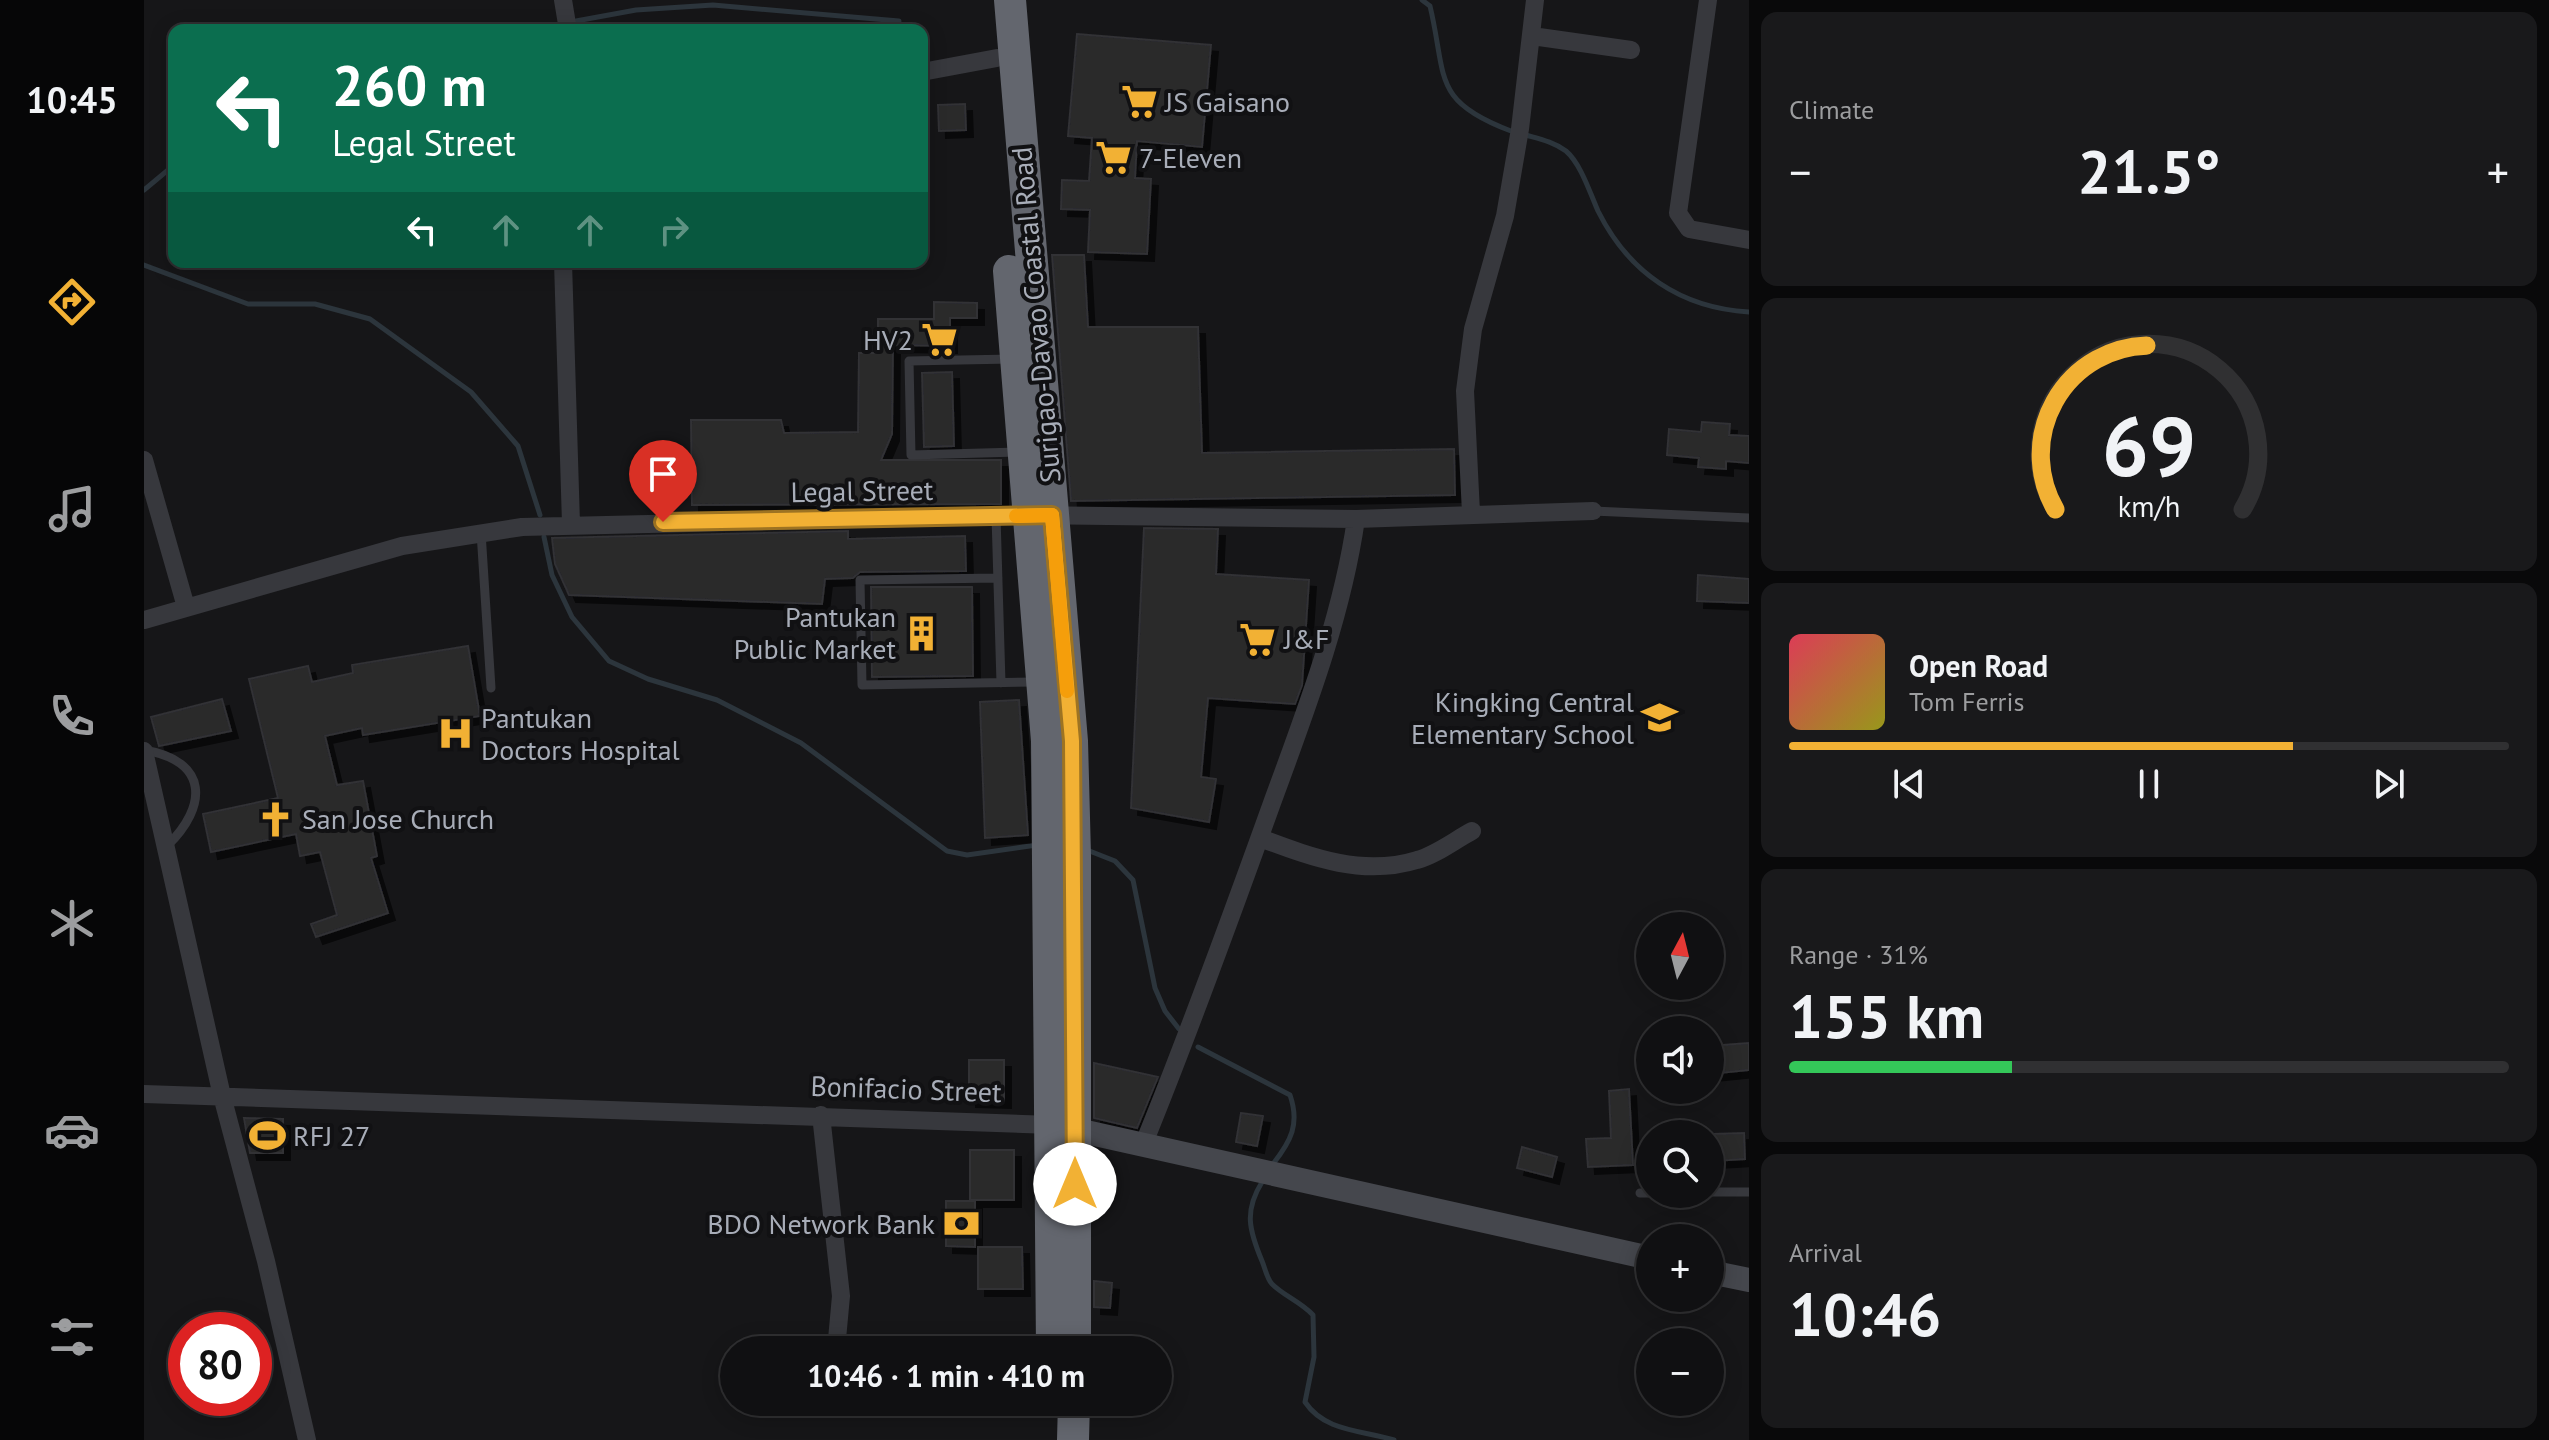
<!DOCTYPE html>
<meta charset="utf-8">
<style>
body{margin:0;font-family:"PT Sans",sans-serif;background:#19191b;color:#f1f3f6;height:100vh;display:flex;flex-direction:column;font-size:30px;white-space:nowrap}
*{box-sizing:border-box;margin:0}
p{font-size:26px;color:#9c9d9f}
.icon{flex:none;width:44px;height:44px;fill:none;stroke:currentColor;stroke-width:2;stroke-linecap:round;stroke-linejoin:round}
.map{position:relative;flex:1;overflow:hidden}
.panel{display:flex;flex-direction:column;gap:12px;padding:12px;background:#09090a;width:800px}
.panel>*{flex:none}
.hud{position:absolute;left:24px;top:24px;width:760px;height:244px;border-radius:16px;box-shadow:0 4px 20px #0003,0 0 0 2px #303032;background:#0b6e4f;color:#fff;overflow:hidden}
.needle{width:52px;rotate:7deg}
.buttons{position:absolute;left:1492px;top:912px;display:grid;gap:16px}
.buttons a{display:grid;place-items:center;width:88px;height:88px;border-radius:50%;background:#101012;box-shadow:0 4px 20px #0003,0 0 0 2px #303032;font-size:40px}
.speed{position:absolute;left:24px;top:1312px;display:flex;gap:16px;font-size:40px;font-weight:700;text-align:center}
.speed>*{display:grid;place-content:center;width:104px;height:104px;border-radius:50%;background:#101012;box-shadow:0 4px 20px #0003,0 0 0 2px #303032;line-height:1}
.speed .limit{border:12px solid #d22;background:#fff;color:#111}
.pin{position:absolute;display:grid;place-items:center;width:68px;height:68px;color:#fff;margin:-82px -34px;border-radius:50% 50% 50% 0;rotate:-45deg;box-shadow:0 0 8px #0007}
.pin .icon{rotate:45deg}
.me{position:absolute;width:88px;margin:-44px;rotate:0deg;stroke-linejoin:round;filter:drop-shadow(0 0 6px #0008)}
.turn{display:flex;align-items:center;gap:28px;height:168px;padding:0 32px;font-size:36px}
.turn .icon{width:104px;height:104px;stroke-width:2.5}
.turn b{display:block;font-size:56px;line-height:68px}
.lanes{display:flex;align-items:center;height:76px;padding:0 32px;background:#0003;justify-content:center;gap:40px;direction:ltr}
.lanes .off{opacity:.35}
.big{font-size:60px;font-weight:800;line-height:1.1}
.panel .card{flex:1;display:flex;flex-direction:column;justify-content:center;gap:12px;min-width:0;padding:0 28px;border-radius:16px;background:#19191b}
.panel .dial{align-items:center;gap:0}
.dial svg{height:208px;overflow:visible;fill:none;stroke:#303032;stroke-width:7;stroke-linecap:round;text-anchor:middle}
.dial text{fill:#f1f3f6;stroke:none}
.song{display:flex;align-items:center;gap:24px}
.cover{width:96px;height:96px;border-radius:12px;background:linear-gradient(135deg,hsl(350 70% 55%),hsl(60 70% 35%))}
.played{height:8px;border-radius:4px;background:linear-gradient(90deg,#f2b134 70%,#303032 70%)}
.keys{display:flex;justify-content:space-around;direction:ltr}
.heat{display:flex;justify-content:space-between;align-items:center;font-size:44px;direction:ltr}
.charge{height:12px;border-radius:6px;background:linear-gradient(90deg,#34c759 31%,#303032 0)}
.trip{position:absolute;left:576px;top:1336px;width:452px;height:80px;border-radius:40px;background:#101012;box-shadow:0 4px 20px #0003,0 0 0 2px #303032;font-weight:800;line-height:80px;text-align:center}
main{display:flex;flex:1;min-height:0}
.tabs{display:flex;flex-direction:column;width:144px;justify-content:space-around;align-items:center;background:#060607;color:#9c9d9f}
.tabs .icon{width:56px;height:56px}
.tabs .on{color:#f2b134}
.tabs b{font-size:36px;color:#f1f3f6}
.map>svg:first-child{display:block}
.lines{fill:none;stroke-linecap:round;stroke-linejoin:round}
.stream{stroke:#2c353c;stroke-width:5}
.building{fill:#29292c;stroke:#303034;stroke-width:2;filter:url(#shadow)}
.lane{stroke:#37383d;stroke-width:9}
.street{stroke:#37383d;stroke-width:18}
.secondary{stroke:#45474d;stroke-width:24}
.highway{stroke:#63666e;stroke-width:32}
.route-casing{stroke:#9d7322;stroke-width:20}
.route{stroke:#f2b134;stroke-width:14}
.slow{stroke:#f59e0b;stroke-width:14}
.labels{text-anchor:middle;stroke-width:8;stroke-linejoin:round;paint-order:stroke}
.poi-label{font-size:28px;fill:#a8adb8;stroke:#111113;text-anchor:start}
.street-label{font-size:28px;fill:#a8adb8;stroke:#111113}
</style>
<main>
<nav class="tabs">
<b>10:45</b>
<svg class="icon on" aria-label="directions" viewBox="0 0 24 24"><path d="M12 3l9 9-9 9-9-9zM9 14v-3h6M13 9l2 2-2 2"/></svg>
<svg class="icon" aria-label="music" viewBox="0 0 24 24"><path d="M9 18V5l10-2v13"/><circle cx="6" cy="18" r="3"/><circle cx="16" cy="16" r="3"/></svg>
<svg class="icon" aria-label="phone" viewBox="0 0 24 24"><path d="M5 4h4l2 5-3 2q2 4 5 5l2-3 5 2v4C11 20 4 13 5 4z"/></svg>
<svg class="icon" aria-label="climate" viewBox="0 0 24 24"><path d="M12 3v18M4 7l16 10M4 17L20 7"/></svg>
<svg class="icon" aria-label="car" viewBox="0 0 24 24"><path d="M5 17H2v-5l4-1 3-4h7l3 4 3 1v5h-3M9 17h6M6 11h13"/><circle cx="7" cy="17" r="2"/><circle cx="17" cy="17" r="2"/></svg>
<svg class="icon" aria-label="filters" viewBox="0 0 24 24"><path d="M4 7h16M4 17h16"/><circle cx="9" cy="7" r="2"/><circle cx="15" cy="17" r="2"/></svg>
</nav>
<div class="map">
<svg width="1605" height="1440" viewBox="0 0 1605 1440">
<defs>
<filter id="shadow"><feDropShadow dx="7" dy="7" stdDeviation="0" flood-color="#0009"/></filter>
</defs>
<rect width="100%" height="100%" fill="#161618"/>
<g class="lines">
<path class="stream" d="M1278 0 1286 6C1303 77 1287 101 1367 131
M432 21 492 10 569 5 755 21
M395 30 412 26
M1382 135C1396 139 1410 142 1422 151 1437 164 1446 193 1454 211 1485 273 1537 308 1605 312
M0 190 30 165
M0 265 104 304H171L226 319 327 392 374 446 396 515
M400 537 408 575 428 617 465 661 504 679 573 700 657 743 803 851 823 855 893 845
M943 850 971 861 989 880 1011 988 1021 1011 1035 1029
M1054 1047 1146 1095C1156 1124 1147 1141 1129 1164
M1118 1182C1100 1211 1105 1230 1118 1261 1121 1268 1123 1279 1128 1284 1140 1296 1157 1302 1169 1315L1170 1357 1161 1402C1181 1432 1218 1430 1250 1440"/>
</g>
<path class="building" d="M933 34 1067 45 1058 147 993 141 991 178 1007 179 1003 254 944 252 946 210 917 209 918 180 945 181 948 138 924 136Z
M821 104 822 130 795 131 794 105Z
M908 255H940L944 327H1054L1058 453 1310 449 1311 495 927 501Z
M790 302 833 303V318H806V346L749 345 748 434 737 460H857V504L548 505 547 420H637L640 433 714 432 715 353H734V319H790Z
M808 372 810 446 780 447 778 373Z
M1558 422 1586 424 1585 435 1605 436V463L1582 461V469L1554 467 1555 458 1523 455 1525 429 1557 432Z
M1000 528 1074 529 1072 574 1165 580 1158 685 1151 704 1064 698 1057 777 1072 779 1065 822 987 808Z
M704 531V539L821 536 822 571 716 572 709 578 681 579 678 604 425 595 411 564 408 538Z
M1554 575 1605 579V603L1553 601Z
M727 587H828L829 676 728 677Z
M324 646 336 716 219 735 218 728 181 736 193 785 219 781 233 856 227 858 244 913 172 937 167 924 193 915 176 852 156 856 152 834 67 852 59 814 134 798 105 679 164 666 168 682 209 673 208 665Z
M78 699 87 731 15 746 7 717Z
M875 700 884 835 841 838 836 702Z
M1605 1043V1070L1566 1074V1046Z
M825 1060H860V1101L825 1100Z
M950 1063 1014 1077 993 1128 950 1118Z
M1485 1089 1489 1165 1444 1167 1442 1139 1467 1138 1465 1091Z
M1097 1113 1119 1116 1113 1146 1092 1142Z
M100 1118 139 1119V1153H106Z
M1600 1133 1601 1159 1570 1161 1569 1134Z
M1378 1147 1413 1157 1408 1177 1373 1168Z
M826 1150H870V1200H826Z
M802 1201H831V1247L802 1246Z
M834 1247H878L879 1289H834Z
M950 1281 968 1283 966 1308 950 1307Z"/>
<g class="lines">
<path class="lane" d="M868 359 765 361 767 455 876 452
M1449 511 1605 518
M852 516 857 683
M337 532 347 688
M854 578 716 580 718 685 892 682
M0 750C65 761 64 806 23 846
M1566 1192H1605
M1496 1193H1506"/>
<path class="street" d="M419 0 424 30
M1564 0 1534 213 1545 229 1605 240
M1388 36 1487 50
M778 72 853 58
M419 262 427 524
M0 460 42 607
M1327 513 1321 391 1329 329 1361 216 1376 129 1391 0
M0 620 258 546 378 527 882 515 1212 519 1449 511
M0 751 78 1096 122 1261 163 1440
M1116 838C1167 857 1218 877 1273 860 1292 855 1311 840 1328 831
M0 1094 908 1125
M677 1115 697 1296 692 1350
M1000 1143C1046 1030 1087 917 1128 803 1162 710 1198 617 1212 519"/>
<path class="secondary" d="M915 1126 1506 1258
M1566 1272 1605 1280"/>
<path class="highway" d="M866 0 928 741 931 856V1350
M865 271 903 741 908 1350
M929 1440 930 1402"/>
</g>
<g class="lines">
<defs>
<path id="route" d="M519 522 908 515 928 741 931 1184"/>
</defs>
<use href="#route" class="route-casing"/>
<use href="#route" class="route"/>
<path class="slow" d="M872 516 908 515 923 691"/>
</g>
<defs>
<symbol id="supermarket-bare" viewBox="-9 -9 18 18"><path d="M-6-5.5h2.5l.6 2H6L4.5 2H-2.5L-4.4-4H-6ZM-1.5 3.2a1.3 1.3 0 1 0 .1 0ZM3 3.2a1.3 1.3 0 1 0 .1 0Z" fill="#f2b134" stroke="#111113" stroke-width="2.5" paint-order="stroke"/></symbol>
<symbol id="building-bare" viewBox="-9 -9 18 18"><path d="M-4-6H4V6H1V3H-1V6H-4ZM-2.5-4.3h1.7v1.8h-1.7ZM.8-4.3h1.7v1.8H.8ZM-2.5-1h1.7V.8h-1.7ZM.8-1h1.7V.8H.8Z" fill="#f2b134" stroke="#111113" stroke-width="2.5" paint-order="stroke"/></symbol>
<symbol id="school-bare" viewBox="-9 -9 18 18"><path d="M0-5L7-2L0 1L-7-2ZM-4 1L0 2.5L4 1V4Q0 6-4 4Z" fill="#f2b134" stroke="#111113" stroke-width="2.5" paint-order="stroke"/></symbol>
<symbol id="hospital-bare" viewBox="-9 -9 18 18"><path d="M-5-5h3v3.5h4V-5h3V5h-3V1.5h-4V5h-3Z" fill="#f2b134" stroke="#111113" stroke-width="2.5" paint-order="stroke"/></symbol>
<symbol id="church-bare" viewBox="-9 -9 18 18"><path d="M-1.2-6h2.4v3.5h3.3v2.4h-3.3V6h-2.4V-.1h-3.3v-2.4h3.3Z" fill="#f2b134" stroke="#111113" stroke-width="2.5" paint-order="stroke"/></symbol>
<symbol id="stadium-bare" viewBox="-9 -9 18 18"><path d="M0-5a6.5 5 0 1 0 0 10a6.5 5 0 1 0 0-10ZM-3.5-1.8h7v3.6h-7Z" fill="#f2b134" stroke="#111113" stroke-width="2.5" paint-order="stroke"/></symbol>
<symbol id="bank-bare" viewBox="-9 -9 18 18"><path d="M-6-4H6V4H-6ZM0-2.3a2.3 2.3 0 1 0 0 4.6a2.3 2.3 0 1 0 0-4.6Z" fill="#f2b134" stroke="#111113" stroke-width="2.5" paint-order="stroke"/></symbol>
</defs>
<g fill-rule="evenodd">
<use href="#supermarket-bare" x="970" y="76" width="51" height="51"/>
<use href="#supermarket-bare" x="944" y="132" width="51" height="51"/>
<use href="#supermarket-bare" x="770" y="314" width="51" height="51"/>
<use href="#building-bare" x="752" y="608" width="51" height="51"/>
<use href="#supermarket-bare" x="1088" y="614" width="51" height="51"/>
<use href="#school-bare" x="1490" y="692" width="51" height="51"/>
<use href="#hospital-bare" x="286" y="708" width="51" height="51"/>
<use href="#church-bare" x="106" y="794" width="51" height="51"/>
<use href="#stadium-bare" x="98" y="1110" width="51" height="51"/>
<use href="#bank-bare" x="792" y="1198" width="51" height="51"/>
</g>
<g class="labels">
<g class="poi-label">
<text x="1021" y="112">JS Gaisano</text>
<text x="995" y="168">7-Eleven</text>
<text x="769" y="350" text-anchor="end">HV2</text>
<text x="752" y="627" text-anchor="end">Pantukan<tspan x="752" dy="32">Public Market</tspan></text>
<text x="1140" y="649">J&amp;F</text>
<text x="1490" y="712" text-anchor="end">Kingking Central<tspan x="1490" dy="32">Elementary School</tspan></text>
<text x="337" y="728">Pantukan<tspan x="337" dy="32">Doctors Hospital</tspan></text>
<text x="158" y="829">San Jose Church</text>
<text x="149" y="1146">RFJ 27</text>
<text x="791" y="1234" text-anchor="end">BDO Network Bank</text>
</g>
<g class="street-label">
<text transform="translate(892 315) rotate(-95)" y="10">Surigao-Davao Coastal Road</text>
<text transform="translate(718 491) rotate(-1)" y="10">Legal Street</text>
<text transform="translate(762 1089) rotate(2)" y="10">Bonifacio Street</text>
</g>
</g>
</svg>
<div class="buttons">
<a><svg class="needle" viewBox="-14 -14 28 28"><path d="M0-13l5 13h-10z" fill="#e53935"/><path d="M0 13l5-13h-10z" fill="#9c9d9f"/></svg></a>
<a><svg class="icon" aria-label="sound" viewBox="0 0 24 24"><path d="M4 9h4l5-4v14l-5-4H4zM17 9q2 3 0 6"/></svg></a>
<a><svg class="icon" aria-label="search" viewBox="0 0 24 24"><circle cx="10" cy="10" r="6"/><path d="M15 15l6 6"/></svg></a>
<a>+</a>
<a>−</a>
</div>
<div class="speed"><div class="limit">80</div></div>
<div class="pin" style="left:519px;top:522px;background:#d93025"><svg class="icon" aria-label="arrive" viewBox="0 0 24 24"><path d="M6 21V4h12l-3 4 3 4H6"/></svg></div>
<svg class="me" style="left:931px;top:1184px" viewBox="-20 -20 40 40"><circle r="19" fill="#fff"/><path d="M0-13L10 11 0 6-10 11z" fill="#f2b134"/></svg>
<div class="trip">10:46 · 1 min · 410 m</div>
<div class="hud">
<div class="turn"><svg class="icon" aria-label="left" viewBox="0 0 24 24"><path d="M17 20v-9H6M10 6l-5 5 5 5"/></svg><div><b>260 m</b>Legal Street</div></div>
<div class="lanes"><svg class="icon" aria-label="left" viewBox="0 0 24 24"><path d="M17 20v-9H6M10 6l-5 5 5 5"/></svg><svg class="icon off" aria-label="ahead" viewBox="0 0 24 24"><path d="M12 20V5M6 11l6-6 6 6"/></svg><svg class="icon off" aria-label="ahead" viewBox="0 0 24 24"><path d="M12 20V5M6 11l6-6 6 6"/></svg><svg class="icon off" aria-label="right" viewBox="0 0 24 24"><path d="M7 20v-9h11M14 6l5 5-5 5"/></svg></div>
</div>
</div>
<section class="panel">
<div class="card"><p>Climate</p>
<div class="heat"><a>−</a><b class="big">21.5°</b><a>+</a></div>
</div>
<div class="card dial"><svg viewBox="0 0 100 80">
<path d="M14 69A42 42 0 1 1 86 69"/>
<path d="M14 69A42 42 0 0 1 49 6" stroke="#f2b134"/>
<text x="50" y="56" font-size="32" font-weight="700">69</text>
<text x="50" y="72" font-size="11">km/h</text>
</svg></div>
<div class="card">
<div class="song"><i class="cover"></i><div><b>Open Road</b><p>Tom Ferris</p></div></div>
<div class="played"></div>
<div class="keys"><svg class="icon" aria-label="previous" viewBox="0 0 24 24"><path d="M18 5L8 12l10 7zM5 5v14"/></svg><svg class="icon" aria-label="pause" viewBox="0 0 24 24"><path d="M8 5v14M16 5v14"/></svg><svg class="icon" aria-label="next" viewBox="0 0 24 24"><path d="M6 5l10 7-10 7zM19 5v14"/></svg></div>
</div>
<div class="card"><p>Range · 31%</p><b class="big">155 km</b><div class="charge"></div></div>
<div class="card"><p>Arrival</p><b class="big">10:46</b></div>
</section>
</main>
